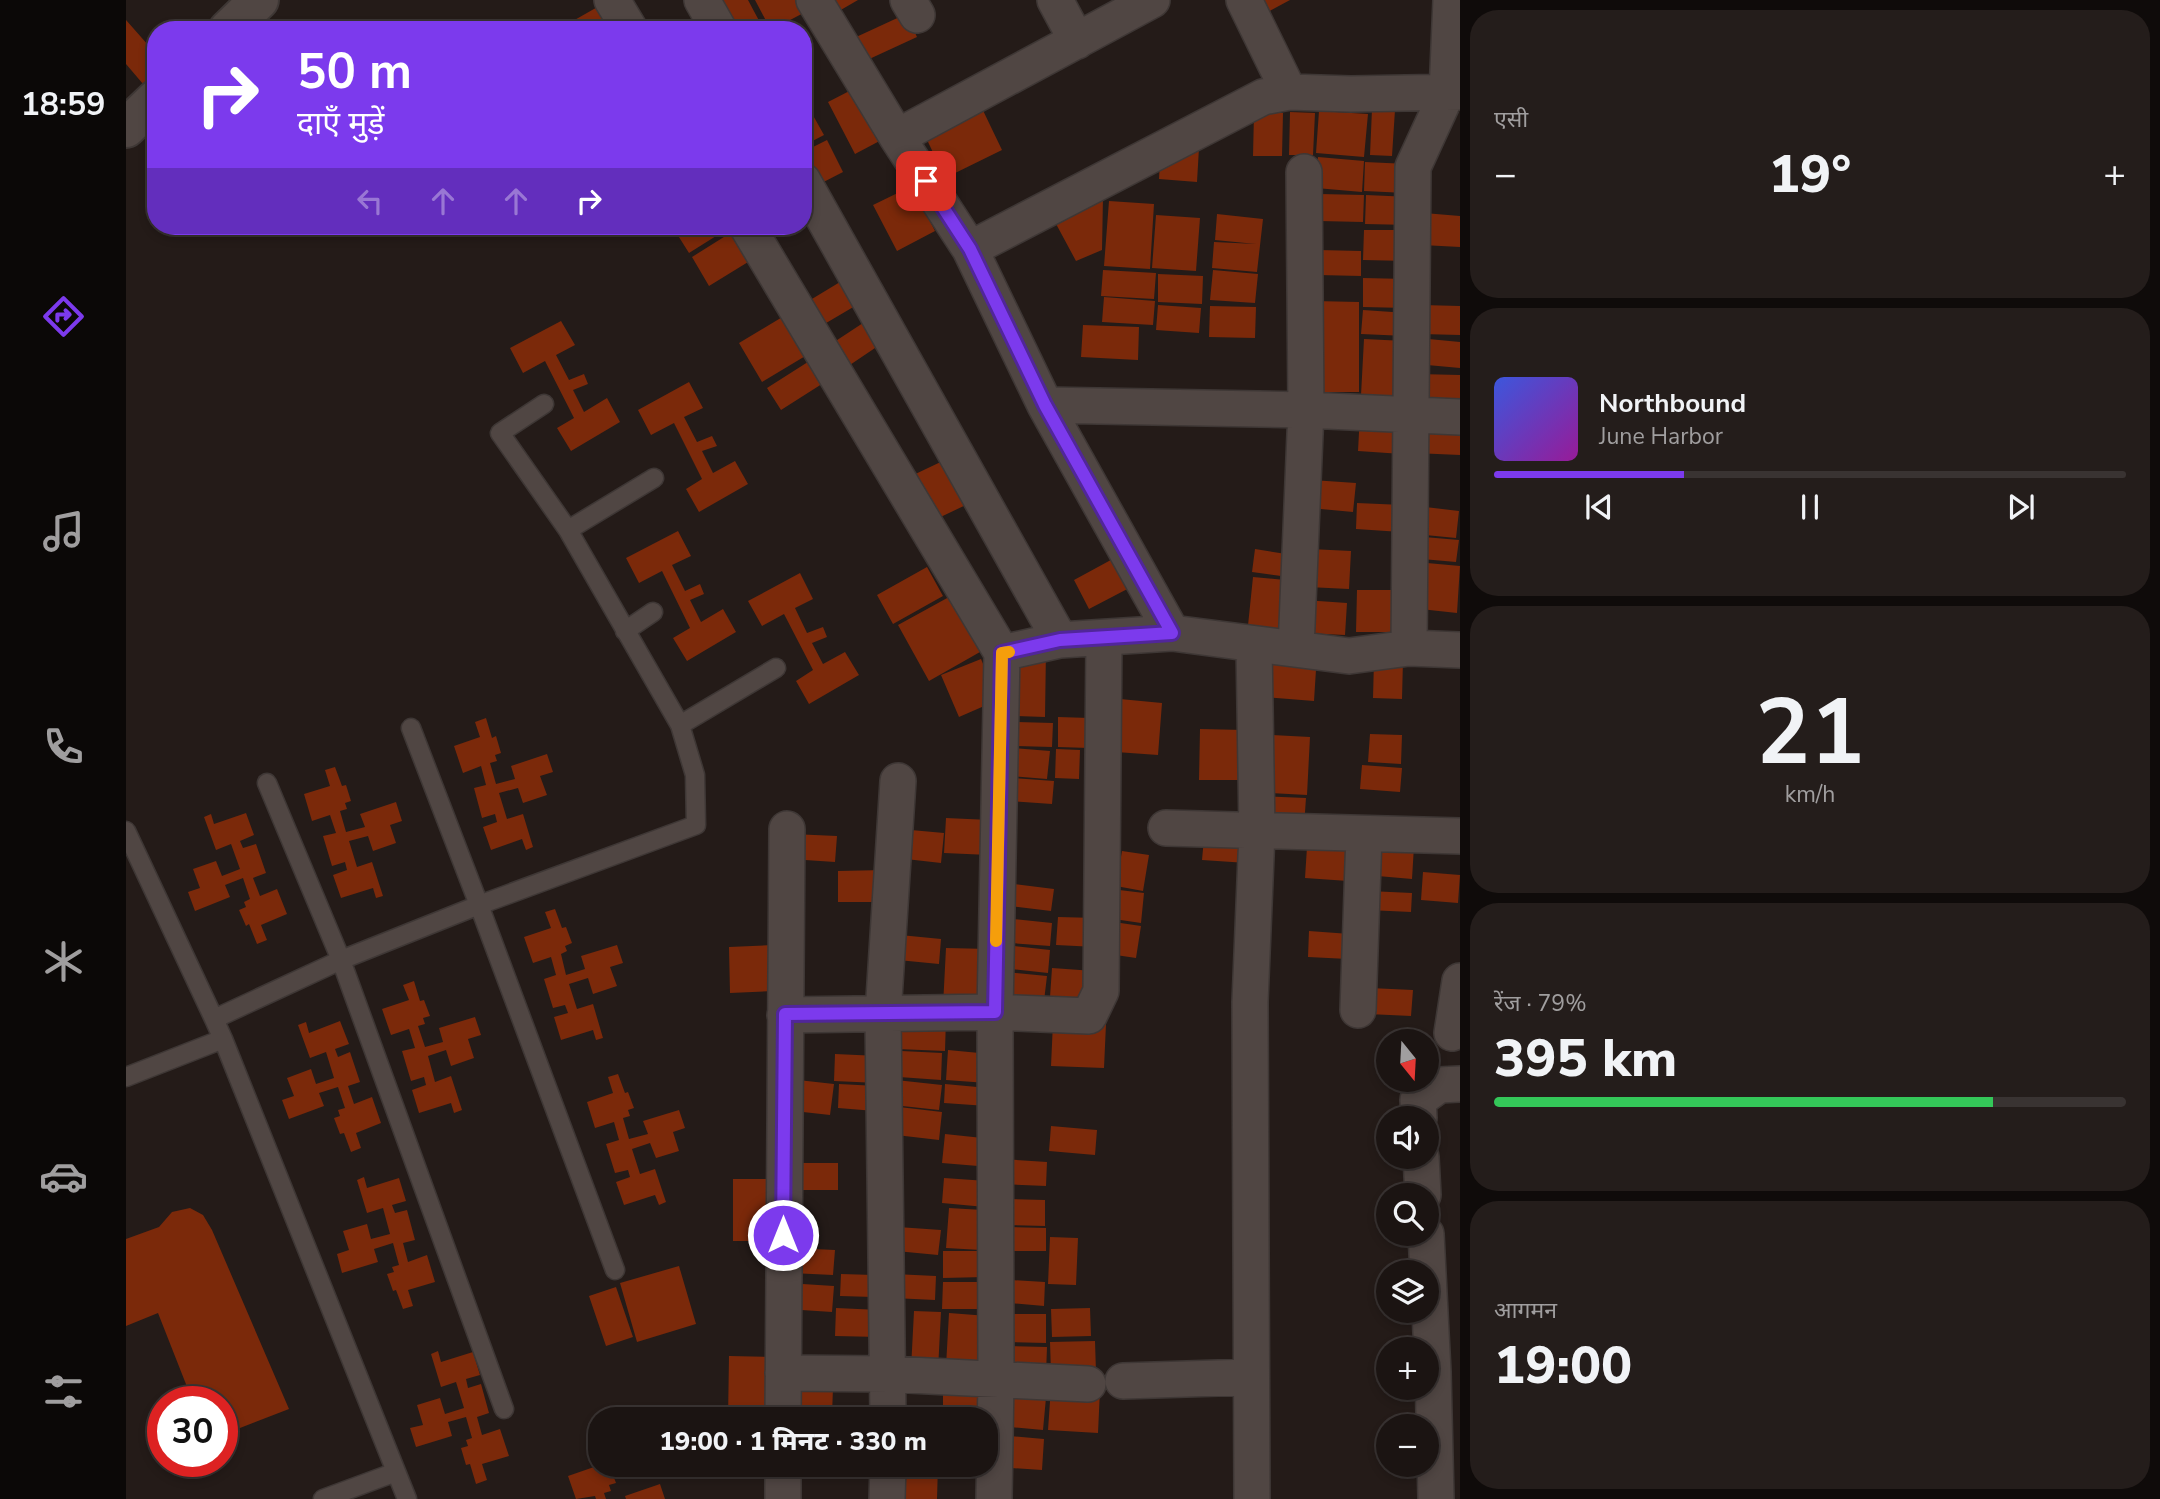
<!DOCTYPE html>
<html lang="hi">
<meta charset="utf-8">
<style>
body{margin:0;font-family:"Nunito Sans","Noto Sans Devanagari",sans-serif;background:#241d1b;color:#f1f3f6;height:100vh;display:flex;flex-direction:column;font-size:26px;white-space:nowrap}
*{box-sizing:border-box;margin:0}
p{font-size:23px;color:#a09e9f}
.icon{flex:none;width:38px;height:38px;fill:none;stroke:currentColor;stroke-width:2;stroke-linecap:round;stroke-linejoin:round}
.map{position:relative;flex:1;overflow:hidden}
.side{display:flex;flex-direction:column;gap:10px;padding:10px;background:#0f0b0a;width:700px}
.side>*{flex:none}
.guide{position:absolute;left:21px;top:21px;width:665px;height:214px;border-radius:28px;box-shadow:0 4px 10px #0003,0 0 0 2px #393332;background:#7c3aed;color:#fff;overflow:hidden}
.needle{width:46px;rotate:162deg}
.buttons{position:absolute;left:1250px;top:1029px;display:grid;gap:14px}
.buttons a{display:grid;place-items:center;width:63px;height:63px;border-radius:50%;background:#1b1412;box-shadow:0 4px 10px #0003,0 0 0 2px #393332;font-size:35px}
.speed{position:absolute;left:21px;top:1386px;display:flex;gap:14px;font-size:35px;font-weight:700;text-align:center}
.speed>*{display:grid;place-content:center;width:91px;height:91px;border-radius:50%;background:#1b1412;box-shadow:0 4px 10px #0003,0 0 0 2px #393332;line-height:1}
.speed .limit{border:10px solid #d22;background:#fff;color:#111}
.pin{position:absolute;display:grid;place-items:center;width:60px;height:60px;color:#fff;margin:-30px;border-radius:14px;box-shadow:0 4px 10px #0006}
.me{position:absolute;width:77px;margin:-38px;rotate:0deg;stroke-linejoin:round;filter:drop-shadow(0 0 5px #0008)}
.turn{display:flex;align-items:center;gap:24px;height:147px;padding:0 35px;font-size:32px}
.turn .icon{width:91px;height:91px;stroke-width:2.5}
.turn b{display:block;font-size:49px;line-height:60px}
.lanes{display:flex;align-items:center;height:66px;padding:0 35px;background:#0003;justify-content:center;gap:35px;direction:ltr}
.lanes .off{opacity:.35}
.big{font-size:52px;font-weight:800;line-height:1.1}
.side .card{flex:1;display:flex;flex-direction:column;justify-content:center;gap:10px;min-width:0;padding:0 24px;border-radius:28px;background:#241d1b}
.side .dial{align-items:center;gap:0}
.dial b{font-size:91px;line-height:1}
.song{display:flex;align-items:center;gap:21px}
.cover{width:84px;height:84px;border-radius:10px;background:linear-gradient(135deg,hsl(230 70% 55%),hsl(300 70% 35%))}
.played{height:7px;border-radius:4px;background:linear-gradient(90deg,#7c3aed 30%,#393332 30%)}
.keys{display:flex;justify-content:space-around;direction:ltr}
.heat{display:flex;justify-content:space-between;align-items:center;font-size:38px;direction:ltr}
.charge{height:10px;border-radius:5px;background:linear-gradient(90deg,#34c759 79%,#393332 0)}
.trip{position:absolute;left:462px;top:1407px;width:410px;height:70px;border-radius:28px;background:#1b1412;box-shadow:0 4px 10px #0003,0 0 0 2px #393332;font-weight:800;line-height:70px;text-align:center}
main{display:flex;flex:1;min-height:0}
.menu{display:flex;flex-direction:column;width:126px;justify-content:space-around;align-items:center;background:#0b0807;color:#a09e9f}
.menu .icon{width:49px;height:49px}
.menu .current{color:#7c3aed}
.menu b{font-size:32px;color:#f1f3f6}
.map>svg:first-child{display:block}
.building{fill:#7b290a}
.lines{fill:none;stroke-linecap:round;stroke-linejoin:round}
.lane-casing{stroke:#3e3735;stroke-width:21}
.street-casing{stroke:#3e3735;stroke-width:38}
.secondary-casing{stroke:#3e3735;stroke-width:42}
.lane{stroke:#504643;stroke-width:18}
.street{stroke:#504643;stroke-width:35}
.secondary{stroke:#504643;stroke-width:38}
.route-casing{stroke:#51269a;stroke-width:18}
.route{stroke:#7c3aed;stroke-width:12}
.slow{stroke:#f59e0b;stroke-width:12}
</style>
<main>
<nav class="menu">
<b>18:59</b>
<svg class="icon current" aria-label="directions" viewBox="0 0 24 24"><path d="M12 3l9 9-9 9-9-9zM9 14v-3h6M13 9l2 2-2 2"/></svg>
<svg class="icon" aria-label="music" viewBox="0 0 24 24"><path d="M9 18V5l10-2v13"/><circle cx="6" cy="18" r="3"/><circle cx="16" cy="16" r="3"/></svg>
<svg class="icon" aria-label="phone" viewBox="0 0 24 24"><path d="M5 4h4l2 5-3 2q2 4 5 5l2-3 5 2v4C11 20 4 13 5 4z"/></svg>
<svg class="icon" aria-label="climate" viewBox="0 0 24 24"><path d="M12 3v18M4 7l16 10M4 17L20 7"/></svg>
<svg class="icon" aria-label="car" viewBox="0 0 24 24"><path d="M5 17H2v-5l4-1 3-4h7l3 4 3 1v5h-3M9 17h6M6 11h13"/><circle cx="7" cy="17" r="2"/><circle cx="17" cy="17" r="2"/></svg>
<svg class="icon" aria-label="filters" viewBox="0 0 24 24"><path d="M4 7h16M4 17h16"/><circle cx="9" cy="7" r="2"/><circle cx="15" cy="17" r="2"/></svg>
</nav>
<div class="map">
<svg width="1334" height="1499" viewBox="0 0 1334 1499">
<rect width="100%" height="100%" fill="#241b18"/>
<path class="building" d="M588 0H622L638 30H599Z
M629 0H682L687 8 645 30Z
M707 0H732L713 11Z
M1128 0H1164L1136 15Z
M482 1 499 30H431Z
M780 14 791 37 739 61 728 38Z
M568 18 574 30H545Z
M0 20 30 54V73L17 84 0 64Z
M737 84 763 136 729 154 702 102Z
M852 100 876 150 819 178 795 127Z
M1246 109 1269 110 1266 156 1244 155Z
M684 110 698 135 677 146V114Z
M1193 111 1242 114 1238 157 1190 153Z
M1164 112 1189 113 1187 155H1163Z
M1128 113H1157L1156 156H1127Z
M1074 131 1071 182 1033 179 1034 159Z
M701 140 717 172 684 189 677 176V152Z
M1192 157 1238 161 1236 192 1190 188Z
M1239 162 1282 164 1280 193 1238 191Z
M786 186 809 231 771 251 747 205Z
M1194 194 1238 195 1237 222 1193 221Z
M1240 195 1285 197 1284 225 1239 224Z
M977 197 976 250 950 261 929 222Z
M983 201 1028 204 1024 269 978 266Z
M1298 213 1334 216V247L1296 245Z
M1091 214 1137 219 1131 272 1086 268 1088 242 1130 244 1089 240Z
M1030 215 1074 218 1070 271 1026 268Z
M546 226H606L563 253Z
M609 230 627 259 583 286 566 257Z
M1238 230H1283L1282 261 1237 260Z
M1192 250 1235 251V276L1192 275Z
M977 270 1030 273 1028 299 975 296Z
M1087 270 1132 274 1129 303 1084 300Z
M1032 274 1077 276 1076 304 1032 302Z
M1237 278 1281 279 1280 308 1237 307Z
M714 282 729 306 690 329 676 305Z
M978 297 1029 301 1027 325 976 322Z
M1188 301 1233 302V392H1187Z
M1032 305 1075 308 1073 333 1030 330Z
M1296 305 1334 306V335L1295 334Z
M1084 306 1130 307 1129 338 1083 337Z
M1237 310 1281 313 1280 336 1235 334Z
M658 316 681 355 636 382 613 343Z
M435 321 449 345 430 355 443 380 458 374 462 384 447 390 458 412 481 398 494 422 445 451 431 428 448 418 419 361 397 373 384 348Z
M737 323 752 346 712 373 696 350Z
M957 325 1013 327 1012 360 955 357Z
M1292 338 1334 342V368L1290 364Z
M1238 339 1279 341 1276 397 1235 395Z
M685 360 699 382 655 410 641 388Z
M1292 374 1334 375V405L1291 403Z
M563 382 577 408 558 417 571 442 586 436 591 446 576 451 587 473 609 461 622 484 573 512 560 489 576 479 548 423 525 435 512 410Z
M1234 414 1278 416 1276 454 1232 451Z
M1289 419 1334 421V455L1288 453Z
M823 458 844 503 802 523 781 478Z
M1186 480 1230 483 1227 512 1184 508Z
M1231 503 1277 505 1275 532 1230 529Z
M1291 506 1333 511 1330 538 1289 534Z
M552 531 565 556 546 565 559 591 574 584 578 594 564 600 575 622 597 609 610 632 561 661 547 638 564 628 536 571 513 583 500 558Z
M1298 537 1333 540 1330 562 1296 559Z
M1129 549 1173 556 1170 578 1126 572Z
M1184 549 1225 551 1223 589 1182 587Z
M994 555 1009 585 963 609 948 580Z
M1290 562 1334 566 1331 613 1285 608Z
M801 567 817 596 767 624 751 595Z
M674 573 687 599 669 608 681 633 697 627 701 637 686 643 697 664 719 652 733 675 683 704 670 681 687 670 658 614 636 626 622 601Z
M1127 577 1169 581 1163 638 1121 635Z
M1231 590H1274L1273 632H1230Z
M823 597 854 652 803 681 772 625Z
M1178 600 1221 603 1219 635 1176 633Z
M920 650 919 717 890 716 891 658Z
M1140 650 1191 654 1188 701 1136 697Z
M855 659 872 700 833 717 815 675Z
M1248 660H1277L1276 699 1247 698Z
M994 699 1036 703 1032 755 990 752Z
M932 717 964 718 963 748 932 747Z
M360 718 366 738 370 736 375 753 369 755 371 761 364 763 370 784 389 779 385 766 421 754 427 772 414 776 421 795 397 803 392 788 373 793 381 819 397 814 407 847 400 850 396 839 365 850 357 827 371 822 369 814 356 818 348 788 360 785 355 766 337 773 328 746 354 737 349 722Z
M891 722 927 723 926 747 890 746Z
M1074 729 1118 730V780H1073Z
M1244 734 1276 735 1275 764 1242 762Z
M1146 735 1184 737 1181 795 1142 793Z
M887 748 924 751 921 779 884 776Z
M930 749 954 750 953 779 929 778Z
M1236 765 1276 768 1274 792 1234 789Z
M209 767 216 786 220 785 225 801 219 803 221 809 214 811 220 832 239 827 234 814 270 802 276 821 264 825 270 843 247 851 242 836 223 841 231 867 246 862 257 896 250 898 247 888 215 898 207 875 221 870 219 862 206 866 197 836 210 833 204 815 186 821 178 794 204 786 199 770Z
M886 778 928 781 926 804 884 801Z
M1134 796 1180 798 1178 826 1133 825Z
M120 813 128 835 114 841 117 848 130 844 140 873 127 878 134 896 151 889 161 914 135 925 141 940 131 944 123 924 120 926 113 910 120 907 118 902 124 899 117 878 99 885 104 897 69 911 62 892 74 888 67 869 90 861 96 876 114 869 105 844 90 850 78 817 85 814 88 824Z
M820 818 864 820 863 855 818 853Z
M774 829 818 833 815 863 771 858Z
M666 834 711 836 709 862 664 859Z
M1078 838 1122 841 1121 863 1076 860Z
M1243 843 1288 846 1286 879 1240 875Z
M1181 847 1225 850 1222 881 1179 878Z
M996 851 1023 855 1017 891 990 886Z
M759 870V902H712V871Z
M1297 872 1334 875 1332 903 1295 900Z
M887 884 928 889 925 911 884 906Z
M985 889 1018 893 1015 923 981 918Z
M1243 891 1286 893 1285 912 1242 910Z
M429 909 436 928 440 927 446 943 439 946 441 951 435 954 440 975 459 969 455 956 491 945 497 963 484 967 491 986 467 994 462 978 443 984 451 1009 467 1004 477 1038 470 1040 467 1030 435 1040 428 1017 442 1013 439 1005 427 1008 418 979 430 975 425 957 407 963 398 937 425 928 419 912Z
M932 917 971 918 970 947 930 945Z
M887 919 926 923 924 946 885 943Z
M981 921 1015 926 1010 958 976 953Z
M1183 931 1224 934 1222 959 1182 957Z
M774 935 815 939 813 964 772 960Z
M647 945 648 991 604 993 603 947Z
M888 946 924 950 922 973 885 969Z
M820 948 864 949 861 1008 817 1006Z
M926 968 968 971 967 1000 924 997Z
M880 972 921 976 918 1001 878 997Z
M288 981 294 1001 298 1000 304 1016 297 1018 299 1024 292 1026 299 1047 317 1042 313 1028 349 1017 355 1035 342 1039 348 1058 325 1066 320 1050 302 1056 309 1082 325 1076 336 1110 328 1113 325 1103 293 1113 286 1090 300 1085 298 1077 285 1081 276 1051 289 1048 283 1029 265 1035 256 1009 283 1000 277 985Z
M1244 988 1287 990 1285 1016 1242 1014Z
M772 1016 820 1018 819 1051 771 1049Z
M214 1021 223 1044 209 1049 212 1057 224 1052 234 1082 222 1086 228 1104 246 1097 255 1123 230 1133 235 1148 225 1152 218 1133 214 1134 208 1118 214 1116 212 1110 219 1108 212 1087 193 1093 198 1106 163 1119 156 1100 168 1096 161 1078 185 1069 190 1084 208 1078 200 1052 184 1058 172 1025 180 1022 183 1033Z
M927 1022 980 1024 978 1068 925 1066Z
M822 1050 864 1054 861 1083 820 1080Z
M775 1051 816 1053 815 1080 773 1077Z
M709 1054 753 1056 752 1083 708 1081Z
M492 1074 499 1093 502 1092 508 1108 502 1110 504 1116 497 1118 503 1139 522 1134 517 1121 553 1110 559 1128 547 1132 553 1151 530 1158 524 1143 506 1149 514 1174 529 1169 540 1202 533 1205 529 1195 498 1205 490 1182 504 1177 502 1170 489 1173 480 1144 493 1140 488 1122 469 1128 461 1102 487 1093 482 1077Z
M663 1079 708 1084 704 1115 659 1110Z
M770 1080 816 1085 813 1110 767 1105Z
M713 1084 751 1086 749 1111 712 1108Z
M819 1084 862 1088 861 1106 818 1103Z
M773 1107 816 1112 813 1140 770 1135Z
M925 1126 971 1130 969 1155 923 1151Z
M819 1134 866 1139 864 1167 816 1163Z
M876 1159 921 1162 920 1186 875 1184Z
M667 1163H712V1190H666Z
M238 1177 241 1188 273 1178 280 1201 266 1205 269 1213 281 1210 289 1240 277 1243 282 1262 301 1255 309 1282 282 1290 287 1306 277 1309 270 1290 267 1291 261 1274 268 1272 266 1267 273 1265 267 1243 248 1249 252 1262 216 1273 211 1254 223 1250 217 1231 241 1224 245 1239 264 1234 257 1208 241 1213 231 1180Z
M818 1178 861 1181 859 1207 816 1203Z
M607 1179H649V1241H607Z
M878 1199 919 1200V1226L878 1225Z
M64 1208 77 1215 86 1230 163 1409 96 1435V1402H67L32 1313 0 1326V1239L33 1227 46 1212Z
M823 1208 857 1210 855 1250 820 1248Z
M772 1227 815 1230 812 1255 770 1251Z
M881 1227 920 1228V1251H881Z
M924 1237 952 1238 950 1285 922 1284Z
M667 1248 709 1250 707 1275 665 1273Z
M817 1251H859V1277L817 1278Z
M553 1266 570 1324 511 1342 494 1283Z
M715 1274 748 1275 747 1297 714 1296Z
M768 1274 810 1276 809 1300 767 1298Z
M884 1280 919 1282 918 1306 883 1303Z
M817 1282H861V1309H816Z
M661 1283 708 1286 706 1312 660 1309Z
M490 1287 507 1337 480 1346 463 1296Z
M710 1308 754 1310 753 1337 709 1336Z
M964 1308 965 1336 926 1337 925 1309Z
M788 1311 815 1312 812 1370 785 1369Z
M823 1313 862 1316 859 1368 820 1366Z
M877 1314H920V1343L876 1342Z
M969 1341 970 1372 925 1373 924 1342Z
M876 1346 921 1347 920 1374 875 1373Z
M312 1351 315 1362 347 1352 354 1375 340 1379 342 1388 355 1384 363 1413 351 1417 356 1435 374 1429 383 1456 356 1464 361 1480 350 1484 344 1464 340 1465 335 1448 342 1446 340 1440 346 1438 340 1417 322 1422 326 1436 290 1447 284 1428 297 1425 291 1405 314 1398 319 1414 338 1408 330 1382 315 1387 305 1354Z
M603 1356 647 1357 645 1419H602Z
M876 1383 921 1387 917 1430 872 1426Z
M817 1385 857 1386V1419H817Z
M660 1386 707 1388 706 1415 659 1413Z
M925 1387 974 1390 972 1433 922 1430Z
M712 1410 748 1413 747 1419H711Z
M873 1435 918 1439 916 1470 871 1467Z
M473 1448 474 1465H479L480 1468 484 1467 490 1483 483 1485 485 1491 478 1493 480 1499H470L469 1496 450 1499 442 1476 468 1467 463 1452Z
M662 1465H704V1476L662 1475Z
M708 1465H754V1474L708 1471Z
M781 1465H812L811 1499H779Z
M534 1484 539 1499H500L499 1496Z"/>
<g class="lines">
<defs>
<path id="lane" d="M442 530 528 478
M499 631 527 612
M554 725 650 668
M285 728 353 905 489 1270
M141 783 215 960 378 1409
M0 831 88 1019
M97 1039 88 1019 215 960 353 905 570 825 569 775 554 725 442 530 374 433 418 404
M0 1077 97 1039 281 1499
M197 1499 270 1472"/>
<path id="street" d="M486 0 504 30
M576 0 593 30
M688 0 771 137 844 249 919 405 1046 633
M782 0 791 15
M929 0 951 41
M1118 0 1163 92
M771 137 1026 0
M677 181 934 640
M621 226 876 653 869 1012 870 1379 868 1499
M844 249 1137 97 1163 92 1225 94 1334 92
M919 405 1180 410 1334 417
M1283 648 1287 167 1321 93 1325 0
M1170 649 1180 410 1178 172
M876 653 934 640 1046 633 1223 656 1283 648 1334 650
M1040 828 1334 836
M1232 1010 1238 834
M659 1015 869 1012 963 1016 975 991 978 639
M1326 1033 1334 981
M1293 1118 1292 1100 1313 1085 1334 1084
M1295 1157 1297 1195
M1300 1234 1307 1372 1310 1499
M657 1373 763 1374 962 1384
M997 1381 1124 1377
M657 1419 661 829
M762 1419 757 1014 772 781
M657 1465V1499
M761 1499 762 1465
M1126 1499 1124 1002 1131 832 1128 644"/>
<path id="secondary" d="M102 30 133 0
M0 128 30 99"/>
</defs>
<use href="#lane" class="lane-casing"/>
<use href="#street" class="street-casing"/>
<use href="#secondary" class="secondary-casing"/>
<use href="#lane" class="lane"/>
<use href="#street" class="street"/>
<use href="#secondary" class="secondary"/>
</g>
<g class="lines">
<defs>
<path id="route" d="M657 1235 659 1014 869 1012 876 653 934 640 1046 633 919 405 844 249 800 181"/>
</defs>
<use href="#route" class="route-casing"/>
<use href="#route" class="route"/>
<path class="slow" d="M870 941 876 653 883 652"/>
</g>
</svg>
<div class="buttons">
<a><svg class="needle" viewBox="-14 -14 28 28"><path d="M0-13l5 13h-10z" fill="#e53935"/><path d="M0 13l5-13h-10z" fill="#a09e9f"/></svg></a>
<a><svg class="icon" aria-label="sound" viewBox="0 0 24 24"><path d="M4 9h4l5-4v14l-5-4H4zM17 9q2 3 0 6"/></svg></a>
<a><svg class="icon" aria-label="search" viewBox="0 0 24 24"><circle cx="10" cy="10" r="6"/><path d="M15 15l6 6"/></svg></a>
<a><svg class="icon" aria-label="layers" viewBox="0 0 24 24"><path d="M12 4l9 5-9 5-9-5zM3 14l9 5 9-5"/></svg></a>
<a>+</a>
<a>−</a>
</div>
<div class="speed"><div class="limit">30</div></div>
<div class="pin" style="left:800px;top:181px;background:#d93025"><svg class="icon" aria-label="arrive" viewBox="0 0 24 24"><path d="M6 21V4h12l-3 4 3 4H6"/></svg></div>
<svg class="me" style="left:657px;top:1235px" viewBox="-20 -20 40 40"><circle r="17" fill="#7c3aed" stroke="#fff" stroke-width="3"/><path d="M0-11L8 9 0 5-8 9z" fill="#fff"/></svg>
<div class="trip">19:00 · 1 मिनट · 330 m</div>
<div class="guide">
<div class="turn"><svg class="icon" aria-label="right" viewBox="0 0 24 24"><path d="M7 20v-9h11M14 6l5 5-5 5"/></svg><div><b>50 m</b>दाएँ मुड़ें</div></div>
<div class="lanes"><svg class="icon off" aria-label="left" viewBox="0 0 24 24"><path d="M17 20v-9H6M10 6l-5 5 5 5"/></svg><svg class="icon off" aria-label="ahead" viewBox="0 0 24 24"><path d="M12 20V5M6 11l6-6 6 6"/></svg><svg class="icon off" aria-label="ahead" viewBox="0 0 24 24"><path d="M12 20V5M6 11l6-6 6 6"/></svg><svg class="icon" aria-label="right" viewBox="0 0 24 24"><path d="M7 20v-9h11M14 6l5 5-5 5"/></svg></div>
</div>
</div>
<section class="side">
<div class="card"><p>एसी</p>
<div class="heat"><a>−</a><b class="big">19°</b><a>+</a></div>
</div>
<div class="card">
<div class="song"><i class="cover"></i><div><b>Northbound</b><p>June Harbor</p></div></div>
<div class="played"></div>
<div class="keys"><svg class="icon" aria-label="previous" viewBox="0 0 24 24"><path d="M18 5L8 12l10 7zM5 5v14"/></svg><svg class="icon" aria-label="pause" viewBox="0 0 24 24"><path d="M8 5v14M16 5v14"/></svg><svg class="icon" aria-label="next" viewBox="0 0 24 24"><path d="M6 5l10 7-10 7zM19 5v14"/></svg></div>
</div>
<div class="card dial"><b>21</b><p>km/h</p></div>
<div class="card"><p>रेंज · 79%</p><b class="big">395 km</b><div class="charge"></div></div>
<div class="card"><p>आगमन</p><b class="big">19:00</b></div>
</section>
</main>
